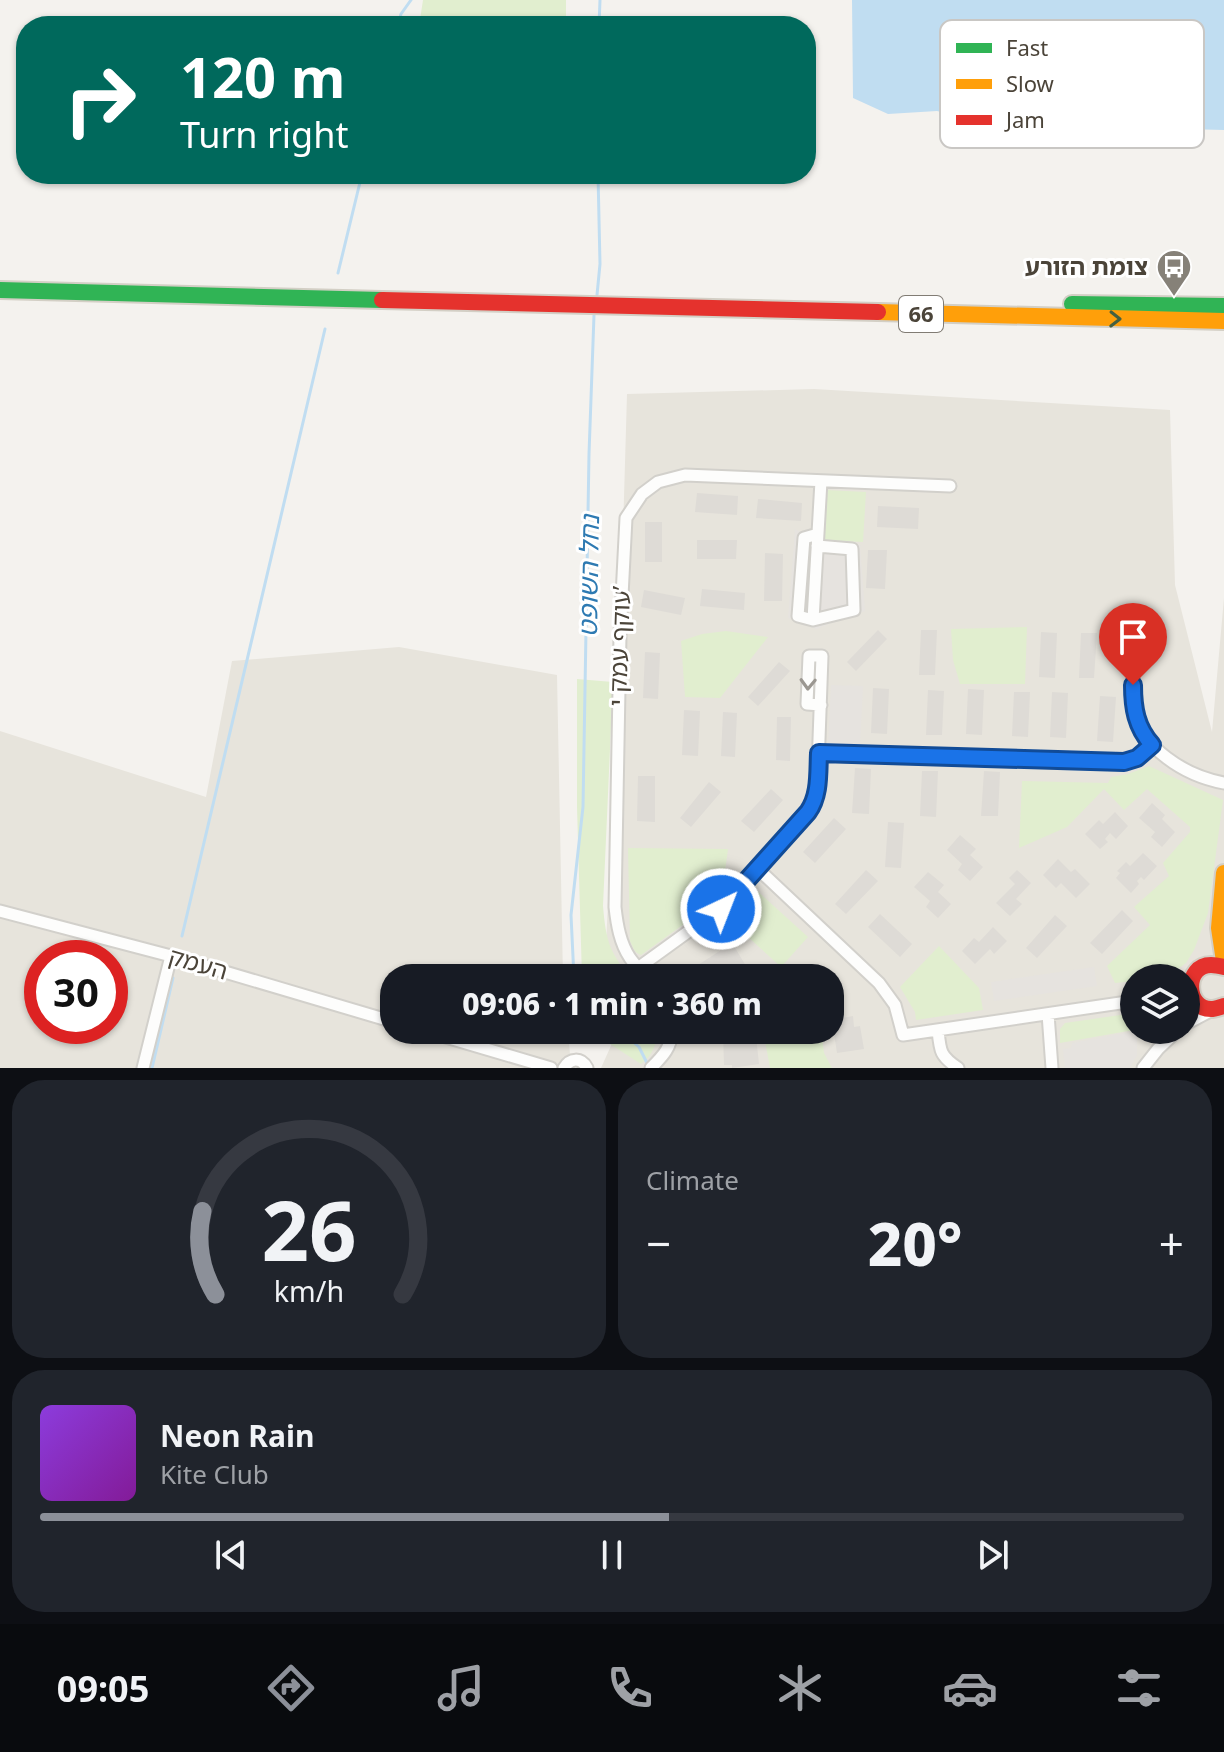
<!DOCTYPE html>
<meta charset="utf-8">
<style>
body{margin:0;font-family:"Noto Sans","Noto Sans Hebrew",sans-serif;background:#20242c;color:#f1f3f6;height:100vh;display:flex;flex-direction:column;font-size:30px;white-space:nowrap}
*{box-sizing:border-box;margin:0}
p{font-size:26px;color:#9ea1a6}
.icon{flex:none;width:44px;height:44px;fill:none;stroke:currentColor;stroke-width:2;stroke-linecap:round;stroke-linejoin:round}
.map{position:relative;height:1068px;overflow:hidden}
.details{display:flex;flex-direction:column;gap:12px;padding:12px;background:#0d0f14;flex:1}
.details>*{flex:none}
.top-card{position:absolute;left:16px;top:16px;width:800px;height:168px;border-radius:32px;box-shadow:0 2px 6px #0004;background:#00695c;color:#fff;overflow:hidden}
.buttons{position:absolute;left:1120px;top:964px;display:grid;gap:16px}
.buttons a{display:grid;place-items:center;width:80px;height:80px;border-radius:50%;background:#171b24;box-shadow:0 2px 6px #0004;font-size:40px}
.speed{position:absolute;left:24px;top:940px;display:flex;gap:16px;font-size:40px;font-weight:700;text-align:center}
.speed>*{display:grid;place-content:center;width:104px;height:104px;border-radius:50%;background:#171b24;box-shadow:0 2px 6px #0004;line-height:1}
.speed .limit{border:12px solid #d22;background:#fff;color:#111}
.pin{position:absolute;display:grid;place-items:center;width:68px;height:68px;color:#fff;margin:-82px -34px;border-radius:50% 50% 50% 0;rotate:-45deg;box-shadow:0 0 8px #0007}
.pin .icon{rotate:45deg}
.me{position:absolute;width:88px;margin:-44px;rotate:43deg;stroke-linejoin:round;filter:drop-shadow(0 0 6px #0008)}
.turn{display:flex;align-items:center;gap:28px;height:168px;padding:0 32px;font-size:36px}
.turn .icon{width:104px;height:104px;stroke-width:2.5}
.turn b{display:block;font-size:56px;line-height:68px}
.big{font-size:60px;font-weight:800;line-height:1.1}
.details .widget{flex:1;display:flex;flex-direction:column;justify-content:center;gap:12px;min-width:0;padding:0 28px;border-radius:32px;background:#20242c}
.details .dial{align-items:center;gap:0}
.dial svg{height:208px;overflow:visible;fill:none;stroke:#363941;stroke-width:7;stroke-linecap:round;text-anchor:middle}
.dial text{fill:#f1f3f6;stroke:none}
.song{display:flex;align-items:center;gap:24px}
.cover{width:96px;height:96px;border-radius:12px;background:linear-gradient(135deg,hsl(270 70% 55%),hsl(290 70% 35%))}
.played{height:8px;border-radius:4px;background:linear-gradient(90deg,#8c9099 55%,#363941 55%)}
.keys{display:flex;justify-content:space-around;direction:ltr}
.heat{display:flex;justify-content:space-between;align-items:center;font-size:44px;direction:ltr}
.details .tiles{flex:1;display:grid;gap:12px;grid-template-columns:1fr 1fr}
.widget:last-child{grid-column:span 2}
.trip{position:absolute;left:380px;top:964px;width:464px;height:80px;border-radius:32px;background:#171b24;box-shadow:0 2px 6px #0004;font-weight:800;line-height:80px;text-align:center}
.menu{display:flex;height:128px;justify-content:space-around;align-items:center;background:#090b0e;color:#9ea1a6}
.menu .icon{width:56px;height:56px}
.menu .on{color:#8c9099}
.menu b{font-size:36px;color:#f1f3f6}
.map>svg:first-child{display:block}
.residential{fill:#e7e4dc;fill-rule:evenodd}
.green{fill:#e1eecf}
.parking{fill:#e6e3df}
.water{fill:#c0ddf1}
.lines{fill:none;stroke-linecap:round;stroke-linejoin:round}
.stream{stroke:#c0ddf1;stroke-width:3}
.building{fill:#dedbd6}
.street-casing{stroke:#d2d0cb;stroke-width:15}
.fast-casing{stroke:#d3cfc5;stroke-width:20}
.slow-casing{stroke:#d3cfc5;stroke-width:20}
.jam-casing{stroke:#d3cfc5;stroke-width:20}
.street{stroke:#fdfdfc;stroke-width:11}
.fast{stroke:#30b455;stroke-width:16}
.slow{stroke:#ff9f0a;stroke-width:16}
.jam{stroke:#e5322d;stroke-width:16}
.oneway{stroke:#446040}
.oneway2{stroke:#9b9791}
.route-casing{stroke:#114b97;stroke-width:20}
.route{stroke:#1a73e8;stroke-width:14}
.labels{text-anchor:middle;stroke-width:6;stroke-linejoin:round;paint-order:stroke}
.shield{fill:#fff;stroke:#817c74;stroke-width:2}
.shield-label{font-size:22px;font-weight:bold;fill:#4b4439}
.poi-label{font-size:24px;font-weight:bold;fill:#4b4439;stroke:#fff;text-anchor:end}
.street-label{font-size:24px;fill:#4b4439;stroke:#fff}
.water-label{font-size:26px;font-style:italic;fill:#2e7ab2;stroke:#fff}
.key{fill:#fff;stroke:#c9c7c4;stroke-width:2}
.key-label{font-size:22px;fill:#4b4439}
</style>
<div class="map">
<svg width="1224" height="1068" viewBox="0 0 1224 1068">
<rect width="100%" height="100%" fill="#f4f2ee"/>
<path class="residential" d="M814 389 1170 410 1175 585 1212 732 1224 598V1068H601L618 1030H830V978H607L605 968 620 635 627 394ZM1134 978H1186V1030H1134Z
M399 647 557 675 563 978H394V1030H568L570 1055 562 1068H0V731L206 797 232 661ZM42 958H110V1026H42Z"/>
<path class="green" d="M423 0H566V26H419Z
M826 490 866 492 863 542 822 540Z
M1027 627 1025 684H960L953 660 951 629Z
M726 631 768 637 720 698 685 697 681 641 702 634Z
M577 679 613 682 603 906C606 941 609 950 630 978H582L577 807Z
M1149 766 1223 800 1208 913 1194 950 1186 963 1167 977 1134 978V981L1115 983 1107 966 1150 925 1134 907 1169 876 1163 863 1190 832V827L1147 789 1124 810 1104 789 1067 827 1019 848 1022 781 1108 783 1111 777 1128 774Z
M628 848 728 849 724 878 734 882 713 903 641 955C634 953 633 947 630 941Z
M753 887 808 937 781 967 726 917Z
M939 946 979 988 983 1010 916 1020 915 1012 900 987Z
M1134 1013V1030L1060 1043V1029L1065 1023Z
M595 1030H658C656 1045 653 1055 641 1064L610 1044 601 1034Z
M763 1030H821L824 1053 832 1068H770Z"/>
<path class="parking" d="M795 529 820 543 822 540 860 545 865 611 816 629 788 618Z
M831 685 863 686 860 746 828 745Z
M1094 967 1097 986 994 1001 991 982Z
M1137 1031V1055L1130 1068H1065L1063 1049 1071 1048 1072 1043Z"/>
<path class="water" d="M852 0H1224V130L989 124 937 111 888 114 853 98Z"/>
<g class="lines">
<path class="stream" d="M398 26 401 14 411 0
M599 26 600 0
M338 273 362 174
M597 295 600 264 598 174
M182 936 325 329
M574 978 571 915 583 807 589 454 594 315
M620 1030 639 1047 648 1065
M152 1068 173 978"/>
</g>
<path class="building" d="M697 493 738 496 737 515 695 512Z
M758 499 802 503 801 521 756 518Z
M878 506 919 508 918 529 877 527Z
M645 522H662V562H645Z
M697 540H737L736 559H697Z
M868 550H887L885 589 866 588Z
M765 553 783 554 782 601H764Z
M702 589 745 593 744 610 700 606Z
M644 590 685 598 681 615 641 607Z
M878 630 887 639 856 671 847 662Z
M921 630H937L935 675H919Z
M1041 632 1057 633 1055 678 1039 677Z
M1081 633H1097L1094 678H1079Z
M645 652 660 653 658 699 643 698Z
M779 662 790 671 758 706 748 697Z
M873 688 889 689 887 734 871 733Z
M968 689 984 690 982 735 966 734Z
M928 690 944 691 942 735H926Z
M1014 692H1030L1028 737 1012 736Z
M1052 692 1068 693 1066 738 1050 737Z
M1100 696 1116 697 1113 742 1097 741Z
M684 710 700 711 698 756 682 755Z
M723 712 737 713 735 757 721 756Z
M777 717H791L790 761 776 760Z
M855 768 871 769 869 814 852 813Z
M922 771H938L936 817 920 816Z
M984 771 1000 772 998 816H981Z
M638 776H655V822L637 821Z
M709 782 721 792 691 827 680 818Z
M771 789 783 800 754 832 741 821Z
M1152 803 1165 815 1162 819 1175 832 1162 847 1151 837 1155 832 1139 818Z
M1115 812 1128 826 1116 839 1110 833 1105 839 1108 842 1100 849 1085 834 1099 820 1103 824Z
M834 818 846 829 815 863 803 852Z
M888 822 904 823 901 868 885 867Z
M960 835 976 849 970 855 983 867 970 881 958 870 962 864 947 850Z
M1143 853 1157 866 1144 880 1141 877 1137 881 1139 884 1131 893 1116 878 1120 873 1117 871 1126 862 1130 866Z
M1058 859 1071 872 1075 869 1090 884 1076 898 1061 883 1056 888 1043 875Z
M866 870 878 881 846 914 835 904Z
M1017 870 1031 883 1016 899 1022 904 1010 916 996 903 1015 884 1009 878Z
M928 872 944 885 938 892 951 904 938 918 926 907 930 901 914 887Z
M1122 910 1133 921 1102 954 1090 943Z
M880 914 912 944 900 957 868 927Z
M1055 915 1067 926 1037 958 1026 948Z
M993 927 1007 941 994 954 990 949 975 964 962 951 974 938 979 942Z
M732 943 751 974 745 978H686L684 974Z
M853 1016 854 1027 860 1026 864 1049 837 1053 832 1020Z
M723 1030H751V1037L756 1036 759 1064 732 1068V1065H724Z"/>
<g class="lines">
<defs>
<path id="street" d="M818 534 804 538 798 616 813 620 821 481
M1141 619C1135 672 1117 721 1167 758 1184 771 1203 779 1224 783
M813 620 854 610 852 549 817 546
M819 753 1113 763 1137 758 1152 745
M758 869 879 983 895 1005 903 1035 1134 1001
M0 911 171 956 394 1022
M638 968 725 905 812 807 817 795 822 656H809L807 704 821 705
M646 978C641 971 635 965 630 958 620 943 617 925 615 907L620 635 626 518 642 494 658 482 685 475 950 486
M1186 1011 1194 1000
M1048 1014 1052 1068
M1186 1024 1214 1009
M422 1030 551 1068
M938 1030C940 1051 940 1056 958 1068
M143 1068 171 956
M564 1068C570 1058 581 1057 587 1068
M651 1068C662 1057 673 1046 671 1030
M1143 1068 1158 1049 1178 1030"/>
<path id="fast" d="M0 290 382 300
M1072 304 1224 306"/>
<path id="slow" d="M878 312 1224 321
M1224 873 1219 928 1224 961"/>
<path id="jam" d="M382 300 878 312
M1224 967C1220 966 1215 965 1211 965 1184 965 1185 1009 1211 1009 1215 1009 1220 1007 1224 1006"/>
</defs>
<use href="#street" class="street-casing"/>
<use href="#fast" class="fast-casing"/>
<use href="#slow" class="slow-casing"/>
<use href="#jam" class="jam-casing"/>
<use href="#street" class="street"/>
<use href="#fast" class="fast"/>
<use href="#slow" class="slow"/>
<use href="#jam" class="jam"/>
</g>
<defs><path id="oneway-chevron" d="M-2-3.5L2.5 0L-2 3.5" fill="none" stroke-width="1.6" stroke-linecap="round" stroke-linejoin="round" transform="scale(2)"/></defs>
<use class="oneway" href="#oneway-chevron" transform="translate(1115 319) rotate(1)"/>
<use class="oneway2" href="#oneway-chevron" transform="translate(808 684) rotate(92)"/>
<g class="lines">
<defs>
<path id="route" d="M721 909 808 812C820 795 818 773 819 753L1124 762 1137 758 1152 745C1136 727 1133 708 1133 685"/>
</defs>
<use href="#route" class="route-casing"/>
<use href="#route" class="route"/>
</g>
<defs>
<symbol id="bus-pin" viewBox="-11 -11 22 30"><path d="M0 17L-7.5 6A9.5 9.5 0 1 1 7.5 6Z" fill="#868178" stroke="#fff"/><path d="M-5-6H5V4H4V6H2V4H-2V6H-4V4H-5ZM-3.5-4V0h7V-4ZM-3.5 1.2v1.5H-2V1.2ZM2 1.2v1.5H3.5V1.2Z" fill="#fff"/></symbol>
</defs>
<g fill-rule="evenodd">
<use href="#bus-pin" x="1154" y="247" width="40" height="54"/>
</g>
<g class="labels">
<rect class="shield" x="899" y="296" width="44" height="36" rx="6"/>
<g class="shield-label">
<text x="921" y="322">66</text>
</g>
<g class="poi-label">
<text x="1148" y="275">צומת הזורע</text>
</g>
<g class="street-label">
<text transform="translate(620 646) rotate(-88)" y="8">עוקף עמק י’</text>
<text transform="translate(198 964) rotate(16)" y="8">העמק</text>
</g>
<g class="water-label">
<text transform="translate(589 576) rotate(-89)" y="9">נחל השופט</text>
</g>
</g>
<rect x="940" y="20" width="264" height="128" rx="12" class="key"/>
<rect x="956" y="43" width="36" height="10" fill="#30b455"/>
<rect x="956" y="79" width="36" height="10" fill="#ff9f0a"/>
<rect x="956" y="115" width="36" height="10" fill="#e5322d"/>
<g class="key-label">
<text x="1006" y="56">Fast</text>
<text x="1006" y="92">Slow</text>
<text x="1006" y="128">Jam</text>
</g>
</svg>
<div class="buttons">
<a><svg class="icon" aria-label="layers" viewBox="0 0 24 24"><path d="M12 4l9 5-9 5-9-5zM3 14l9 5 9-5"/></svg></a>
</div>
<div class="speed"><div class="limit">30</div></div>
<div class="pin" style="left:1133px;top:685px;background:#d93025"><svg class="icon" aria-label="arrive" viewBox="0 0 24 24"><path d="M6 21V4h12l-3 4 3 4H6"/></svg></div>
<svg class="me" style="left:721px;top:909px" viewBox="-20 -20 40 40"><circle r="17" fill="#1a73e8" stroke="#fff" stroke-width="3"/><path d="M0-11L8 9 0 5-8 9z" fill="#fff"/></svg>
<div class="trip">09:06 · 1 min · 360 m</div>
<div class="top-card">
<div class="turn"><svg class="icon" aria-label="right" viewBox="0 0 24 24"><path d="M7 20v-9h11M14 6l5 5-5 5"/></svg><div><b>120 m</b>Turn right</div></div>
</div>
</div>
<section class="details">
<div class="tiles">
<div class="widget dial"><svg viewBox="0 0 100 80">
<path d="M14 69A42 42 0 1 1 86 69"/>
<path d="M14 69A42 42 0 0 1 9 37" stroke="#8c9099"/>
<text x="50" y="56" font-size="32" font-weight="700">26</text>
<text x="50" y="72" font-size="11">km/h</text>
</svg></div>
<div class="widget"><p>Climate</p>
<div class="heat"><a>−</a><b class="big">20°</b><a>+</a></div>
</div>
<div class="widget">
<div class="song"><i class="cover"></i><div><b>Neon Rain</b><p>Kite Club</p></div></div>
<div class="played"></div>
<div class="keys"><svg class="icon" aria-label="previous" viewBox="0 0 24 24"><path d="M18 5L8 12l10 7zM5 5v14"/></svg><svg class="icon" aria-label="pause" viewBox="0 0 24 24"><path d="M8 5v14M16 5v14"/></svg><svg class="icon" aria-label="next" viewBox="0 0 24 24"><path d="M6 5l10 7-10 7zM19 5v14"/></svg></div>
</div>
</div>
</section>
<nav class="menu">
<b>09:05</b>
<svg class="icon on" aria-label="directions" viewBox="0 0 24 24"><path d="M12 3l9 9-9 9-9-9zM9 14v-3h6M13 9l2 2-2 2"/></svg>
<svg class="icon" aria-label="music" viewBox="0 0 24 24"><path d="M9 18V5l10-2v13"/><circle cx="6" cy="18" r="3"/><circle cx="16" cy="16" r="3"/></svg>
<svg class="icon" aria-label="phone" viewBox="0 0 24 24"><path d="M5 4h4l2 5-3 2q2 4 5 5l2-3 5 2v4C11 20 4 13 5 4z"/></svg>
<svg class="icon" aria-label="climate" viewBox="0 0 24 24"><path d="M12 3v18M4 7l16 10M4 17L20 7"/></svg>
<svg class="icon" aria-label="car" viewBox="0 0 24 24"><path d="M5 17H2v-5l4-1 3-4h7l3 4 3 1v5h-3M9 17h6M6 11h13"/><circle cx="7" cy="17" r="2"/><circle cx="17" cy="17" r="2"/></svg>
<svg class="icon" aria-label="filters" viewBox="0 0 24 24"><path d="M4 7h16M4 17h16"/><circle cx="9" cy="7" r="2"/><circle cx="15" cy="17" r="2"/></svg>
</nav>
